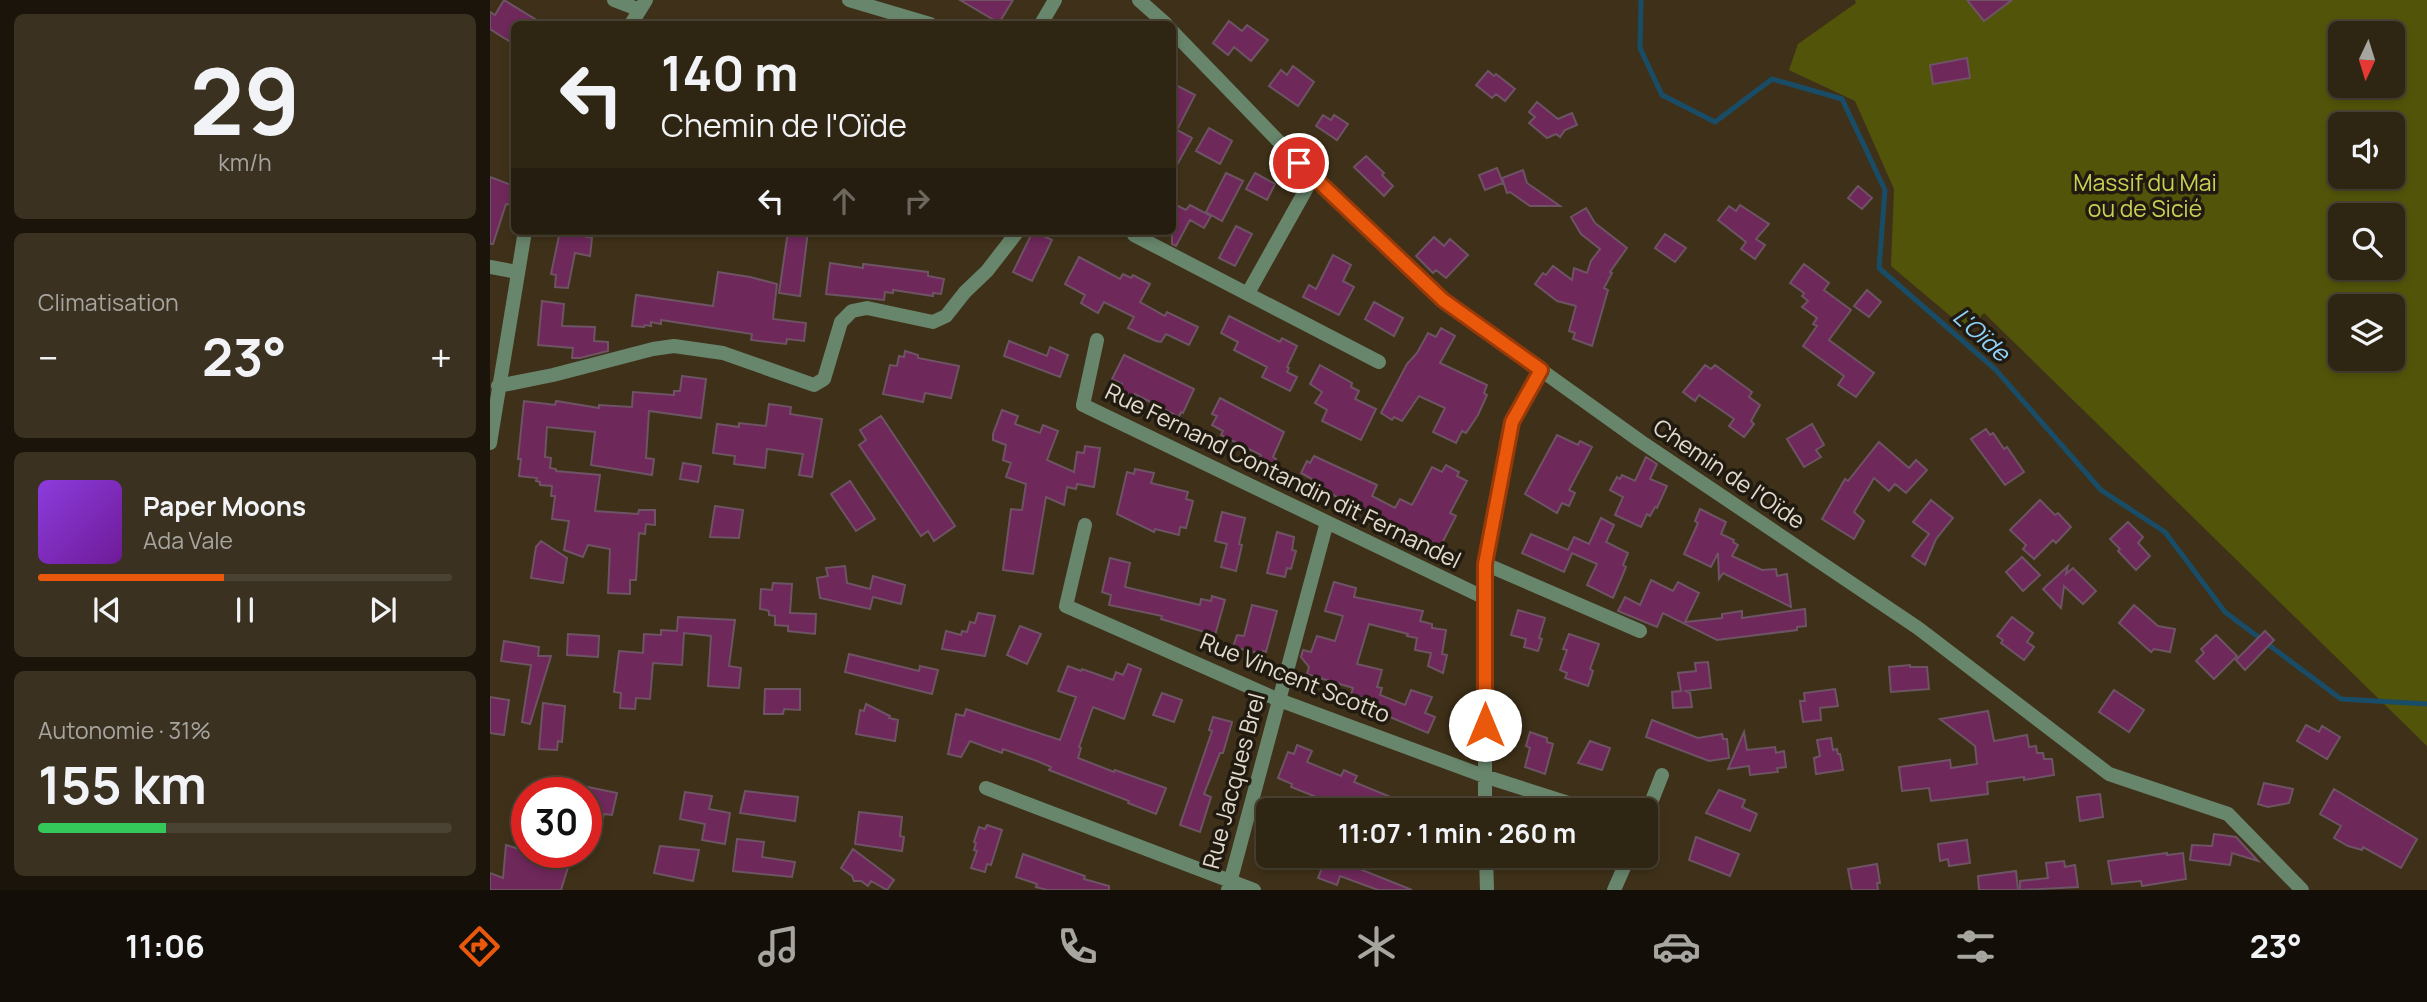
<!DOCTYPE html>
<html lang="fr">
<meta charset="utf-8">
<style>
body{margin:0;font-family:Manrope,sans-serif;background:#3b3121;color:#f1f3f6;height:100vh;display:flex;flex-direction:column;font-size:26px;white-space:nowrap}
*{box-sizing:border-box;margin:0}
p{font-size:23px;color:#a7a5a0}
.icon{flex:none;width:38px;height:38px;fill:none;stroke:currentColor;stroke-width:2;stroke-linecap:round;stroke-linejoin:round}
.map{position:relative;flex:1;overflow:hidden}
.drawer{display:flex;flex-direction:column;gap:14px;padding:14px;background:#1a140a;width:490px}
.drawer>*{flex:none}
.hud{position:absolute;left:21px;top:21px;width:665px;height:214px;border-radius:10px;box-shadow:0 4px 10px #0003,0 0 0 2px #4a4233;background:#2f2513;color:#f1f3f6;overflow:hidden}
.needle{width:46px;rotate:184deg}
.fabs{position:absolute;left:1838px;top:21px;display:grid;gap:14px}
.fabs a{display:grid;place-items:center;width:77px;height:77px;border-radius:10px;background:#2f2513;box-shadow:0 4px 10px #0003,0 0 0 2px #4a4233;font-size:35px}
.speed{position:absolute;left:21px;top:777px;display:flex;gap:14px;font-size:35px;font-weight:700;text-align:center}
.speed>*{display:grid;place-content:center;width:91px;height:91px;border-radius:50%;background:#2f2513;box-shadow:0 4px 10px #0003,0 0 0 2px #4a4233;line-height:1}
.speed .limit{border:10px solid #d22;background:#fff;color:#111}
.pin{position:absolute;display:grid;place-items:center;width:60px;height:60px;color:#fff;margin:-30px;border:4px solid #fff;border-radius:50%;box-shadow:0 2px 7px #0007}
.me{position:absolute;width:77px;margin:-38px;rotate:0deg;stroke-linejoin:round;filter:drop-shadow(0 0 5px #0008)}
.turn{display:flex;align-items:center;gap:24px;height:147px;padding:0 35px;font-size:32px}
.turn .icon{width:91px;height:91px;stroke-width:2.5}
.turn b{display:block;font-size:49px;line-height:60px}
.lanes{display:flex;align-items:center;height:66px;padding:0 35px;background:#0003;justify-content:center;gap:35px;direction:ltr}
.lanes .off{opacity:.35}
.big{font-size:52px;font-weight:700;line-height:1.1}
.drawer .widget{flex:1;display:flex;flex-direction:column;justify-content:center;gap:10px;min-width:0;padding:0 24px;border-radius:10px;background:#3b3121}
.drawer .dial{align-items:center;gap:0}
.dial b{font-size:91px;line-height:1}
.song{display:flex;align-items:center;gap:21px}
.cover{width:84px;height:84px;border-radius:10px;background:linear-gradient(135deg,hsl(270 70% 55%),hsl(280 70% 35%))}
.played{height:7px;border-radius:4px;background:linear-gradient(90deg,#ea580c 45%,#4a4233 45%)}
.keys{display:flex;justify-content:space-around;direction:ltr}
.heat{display:flex;justify-content:space-between;align-items:center;font-size:38px;direction:ltr}
.charge{height:10px;border-radius:5px;background:linear-gradient(90deg,#34c759 31%,#4a4233 0)}
.trip{position:absolute;left:766px;top:798px;width:402px;height:70px;border-radius:10px;background:#2f2513;box-shadow:0 4px 10px #0003,0 0 0 2px #4a4233;font-weight:700;line-height:70px;text-align:center}
.dock{display:flex;height:112px;justify-content:space-around;align-items:center;background:#130f08;color:#a7a5a0}
.dock .icon{width:49px;height:49px}
.dock .current{color:#ea580c}
.dock b{font-size:32px;color:#f1f3f6}
main{display:flex;flex:1;min-height:0}
.map>svg:first-child{display:block}
.green{fill:#525509;fill-rule:evenodd}
.lines{fill:none;stroke-linecap:round;stroke-linejoin:round}
.stream{stroke:#194d67;stroke-width:5}
.building{fill:#6e285a;stroke:#6d5363;stroke-width:2}
.minor{stroke:#68866c;stroke-width:14}
.tertiary{stroke:#68866c;stroke-width:14}
.route-casing{stroke:#983908;stroke-width:18}
.route{stroke:#ea580c;stroke-width:12}
.labels{text-anchor:middle;stroke-width:7;stroke-linejoin:round;paint-order:stroke}
.park-label{font-size:23px;fill:#c9d054;stroke:#201a10}
.street-label{font-size:23px;fill:#e2dacc;stroke:#201a10}
.water-label{font-size:24px;font-style:italic;fill:#8ed1f9;stroke:#201a10}
</style>
<main>
<section class="drawer">
<div class="widget dial"><b>29</b><p>km/h</p></div>
<div class="widget"><p>Climatisation</p>
<div class="heat"><a>−</a><b class="big">23°</b><a>+</a></div>
</div>
<div class="widget">
<div class="song"><i class="cover"></i><div><b>Paper Moons</b><p>Ada Vale</p></div></div>
<div class="played"></div>
<div class="keys"><svg class="icon" aria-label="previous" viewBox="0 0 24 24"><path d="M18 5L8 12l10 7zM5 5v14"/></svg><svg class="icon" aria-label="pause" viewBox="0 0 24 24"><path d="M8 5v14M16 5v14"/></svg><svg class="icon" aria-label="next" viewBox="0 0 24 24"><path d="M6 5l10 7-10 7zM19 5v14"/></svg></div>
</div>
<div class="widget"><p>Autonomie · 31%</p><b class="big">155 km</b><div class="charge"></div></div>
</section>
<div class="map">
<svg width="1937" height="890" viewBox="0 0 1937 890">
<rect width="100%" height="100%" fill="#3f3119"/>
<path class="green" d="M1365 0H1937V746L1494 313 1477 330 1401 266 1404 189 1365 101 1299 70 1308 44 1366 3ZM1850 33H1902V86H1850ZM1850 124H1902V177H1850ZM1850 215H1902V268H1850ZM1850 306H1902V359H1850Z"/>
<g class="lines">
<path class="stream" d="M1151 0 1150 48 1172 95 1225 122 1282 79 1352 99 1395 190 1389 268 1505 369 1611 490 1675 532 1735 612 1851 699 1937 704"/>
</g>
<path class="building" d="M14 0 53 24H24V44L14 38 0 29V12L5 15Z
M470 0H523L509 23Z
M1477 0H1522L1494 21Z
M739 21 752 31 757 25 778 40 761 61 744 47 738 55 723 43Z
M1477 58 1480 78 1443 84 1440 65Z
M803 66 824 82 808 106 779 86 791 70 797 75Z
M998 71 1004 76 1006 74 1025 89 1015 101 1006 94 1002 98 986 85Z
M682 83 705 95 687 130 702 138 682 174Z
M1047 102 1068 119 1082 113 1087 125 1075 130 1070 137 1066 134 1057 138 1039 123 1045 117 1039 112Z
M833 115 841 120 844 115 858 124 847 140 826 126Z
M719 128 742 141 730 164 706 151Z
M876 156 894 173 892 175 903 186 894 196 864 167Z
M1007 168 1013 183 995 190 989 175Z
M1033 170 1037 183 1070 206H1040L1020 192 1017 193 1012 178Z
M736 173 753 181 732 221 716 212Z
M765 173 785 184 777 200 756 189Z
M0 177 24 186V205L16 204 3 244H0Z
M1368 186 1382 198 1372 209 1358 198Z
M682 203 696 210 700 205 721 216 714 228 700 220 686 246 682 244Z
M1250 205 1279 224 1266 239 1275 245 1265 259 1251 249 1256 242 1228 220 1239 206 1246 211Z
M1096 208 1105 223 1137 248 1120 272 1122 273 1114 288 1118 290 1102 346 1083 339 1085 333 1079 331 1086 306 1067 301 1045 284 1053 273 1056 275 1063 266 1082 280 1084 268 1097 273 1101 261 1110 249 1091 234 1081 217Z
M746 226 762 234 745 266 729 258Z
M70 231H90L89 235 102 238 100 256 85 253 78 288 65 287 66 275 61 274Z
M298 231H318L310 296 289 293Z
M543 231 562 240 542 281 523 272Z
M1175 234 1196 248 1185 262 1165 248Z
M944 237 954 246 960 239 978 255 956 278 946 270 943 273 926 256Z
M843 255 861 265 853 281 864 287 849 315 813 297 819 285 826 289Z
M589 257 630 279 633 274 641 278 643 275 660 284 650 302 675 316 677 312 708 327 699 345 676 334 671 342 666 341 638 328 644 317 614 302 608 313 591 303 595 295 575 284Z
M340 263 373 268V264L438 272V276L454 279 451 294 443 293V296L403 290V293L395 292 394 300 336 294Z
M1314 264 1339 283 1334 290 1361 310 1339 340 1384 373 1366 397 1348 385 1354 376 1313 346 1327 326 1323 324 1327 318 1312 307 1318 301 1312 296 1314 293 1300 283Z
M228 272 260 277 287 284 283 319 316 323 314 341 297 339 296 344 261 340 262 334 171 320V324L161 322V326L155 325 154 327 142 326 146 295 223 306Z
M1377 290 1391 302 1379 317 1364 306Z
M52 301 74 304 72 326 105 327 104 341 118 342V351L90 358H82L83 348 48 345Z
M884 302 913 318 904 336 875 319Z
M739 316 790 342 792 338 807 346 797 367 799 368 797 372 807 377 800 391 772 377 777 367 744 350 748 342 731 333Z
M951 328 965 336 950 363 997 385 994 393 997 395 988 415 976 433 972 431 966 443 943 432 955 408 929 396 912 421 904 417 902 420 891 413 917 364 927 353 938 333 946 337Z
M519 341 557 356 560 347 578 355 570 377 514 356Z
M415 351 428 355V358L469 366 461 398 435 393 433 402 393 394 400 365 407 366 409 356 414 357Z
M634 355 704 389 693 413 691 412 689 417 645 394 643 399 629 392 632 384 622 379Z
M830 365 862 383 861 387 869 391 865 399 886 409 871 440 832 421 837 410 825 403 832 392 820 384Z
M1215 365 1221 369 1225 365 1254 386 1262 392 1259 397 1270 405 1261 421 1264 424 1254 437 1239 426 1244 419 1234 412 1209 395 1205 401 1193 392Z
M192 376 216 379 211 418 159 411 156 458 164 459 162 475 101 465 105 432 57 427 55 457 61 458 60 468 66 469V471L110 475 105 511 148 514 149 510H165V525L156 524 155 534 149 533 146 580H140V594L118 593 120 549 98 545 93 557 74 550 79 521 62 519 65 496H61L62 486 50 485V482L46 481 47 478 29 476 31 459H28L34 401 65 405 66 401 109 408V405L142 407 143 392 184 395V391H190Z
M730 398 794 432 783 457 786 459 781 471 767 464 771 455 731 435 733 431 722 425 727 416 722 414Z
M279 404 301 407 300 414 332 419 322 477 309 475 313 454 277 449 275 468 244 464 245 456 223 453 227 424 249 427V423L276 426Z
M512 410 528 416 525 424 550 433 553 425 568 431 557 460 584 472 587 452 594 453 595 446 610 448 604 487 587 484 586 489 577 487 574 505 556 497 543 574 513 570 521 509 532 510 536 484 516 477 521 463 513 460 516 445 503 440V434Z
M391 416 465 526 444 541 438 531 431 536 369 445 376 440 370 430Z
M1322 424 1334 445 1326 450 1331 457 1314 467 1297 439Z
M1496 429 1500 435 1503 433 1514 449 1517 447 1534 472 1515 485 1481 439Z
M1067 435 1088 445 1090 441 1102 447 1079 490 1085 493 1079 506 1072 503 1067 513 1035 494Z
M1389 442 1419 468 1426 460 1437 470 1416 493 1405 484 1399 491 1384 478 1364 512 1374 521 1364 539 1332 519 1355 479 1358 481Z
M824 456 887 485 882 496 905 508 910 499 922 505 942 467 952 472 956 465 969 472 967 476 977 481 960 513 966 516 949 549 932 540 930 542 892 520 891 521 852 502 853 500 820 483 822 479 811 473 817 461 820 463Z
M1156 457 1167 464 1160 479 1177 486 1167 508 1165 507 1160 516 1157 514 1151 527 1125 515 1133 497 1120 490 1127 477 1130 479 1132 475 1145 481Z
M193 463 211 466 208 482 190 479Z
M645 469 664 473 661 483 698 492 696 499 703 501 696 528 690 527 689 535 665 529 664 532 627 514 637 472 644 474Z
M360 481 385 519 366 531 341 494Z
M1441 500 1463 518 1446 539 1435 565 1422 556 1439 534 1423 522Z
M1550 500 1565 515 1568 513 1581 527 1566 543 1563 540 1544 559 1533 549 1536 545 1520 530Z
M225 506 253 510 249 538 220 537Z
M1210 509 1236 522 1231 534 1244 540 1243 542 1248 545 1242 556 1272 570 1286 569 1287 576 1297 574 1301 607 1233 573 1229 579 1228 553 1221 567 1194 554 1204 532 1208 523 1205 521Z
M732 512 755 518 749 544 752 545 746 571 731 567 737 544 725 541Z
M1111 518 1124 525 1116 542 1138 553 1133 565 1136 567 1123 598 1097 585 1107 564 1082 553 1074 572 1032 553 1041 534 1078 550 1084 537 1099 544Z
M1638 522 1653 537 1648 543 1660 556 1646 570 1628 551 1630 549 1620 539Z
M787 532 804 537 802 550 806 551 801 569 797 568 795 577 777 573Z
M51 541 77 558 73 583 41 578 46 547Z
M1532 557 1550 575 1533 591 1516 572Z
M620 558 640 563 635 587 710 605 711 599 721 601 722 596 735 600 725 635 671 619 672 616 619 605 621 595 612 592Z
M355 566 357 583 380 589 383 576 415 585 411 604 383 597 380 609 330 598 327 578 338 576 336 568Z
M1578 566 1576 574 1583 568 1606 591 1593 604 1574 586 1571 608 1553 589Z
M1161 580 1183 591 1188 582 1209 593 1195 622 1232 618V614L1252 611V618L1315 609 1316 626 1307 627V630L1227 640 1173 613 1167 627 1128 611 1135 597 1150 605Z
M844 582 866 588 864 597 933 611 930 621 942 624V628L956 630 952 654 957 655 953 673 938 666 941 653 925 650 927 638 917 636 918 634 879 624 867 664 892 670 887 687 892 688 890 695 915 705 921 690 942 697 935 713 945 717 938 733 871 705 873 698 861 695 863 688 817 674 819 667 811 657 813 650 821 652 827 636 845 641 853 616 835 611Z
M283 583 302 584 300 613 326 614 325 634 298 631V626L285 625V616L279 615V611L276 610 270 609 271 589 282 590Z
M762 605 787 611 776 652 773 651V654L743 647 747 635 754 636Z
M1644 605 1668 626 1685 629 1680 652 1664 649 1661 652 1629 623Z
M1028 610 1055 618 1049 638 1052 639 1048 651 1034 647 1036 639 1021 635Z
M488 613 505 616 495 656 452 649 456 631 471 635 472 631 477 632 480 622 485 623Z
M188 617 245 620 239 666 251 668 249 688 218 686 221 636 194 633 192 665 163 663 160 699 146 698 145 709 130 708 131 693 124 692 129 651 153 653 154 634 171 635V630L187 631Z
M1522 617 1543 633 1537 642 1544 647 1534 660 1511 643 1513 640 1507 636Z
M530 626 551 634 537 664 517 655Z
M1775 631 1784 640 1755 670 1746 660Z
M78 634 109 636 108 657 77 655Z
M1079 634 1109 644 1100 669 1103 671 1098 686 1075 678 1077 673 1070 670 1077 650 1073 649Z
M1726 635 1747 656 1724 679 1706 661 1714 653 1711 649Z
M14 641 49 647 48 656H61L40 724 32 722 41 665 11 661Z
M359 654 429 671 430 666 448 670 442 694 355 672Z
M1218 662 1221 688 1196 691 1200 693 1202 707 1183 708 1182 692 1191 691 1188 673 1206 671 1205 663Z
M638 664 651 669 634 719 603 707 589 747 591 748 588 758 624 772 625 770 676 788 666 814 638 803 639 801 559 770 561 767 547 761 513 749 512 753 480 741 471 757 458 754 466 714 474 716 476 709 570 740 586 697 568 691 578 666 591 671 592 669 623 680 626 672 633 675Z
M1420 665V667H1437L1439 689 1401 692 1399 667Z
M275 689H310V710L294 709 293 714H274Z
M1345 689 1348 706 1330 708 1331 720 1313 722 1310 701H1315L1314 693Z
M1624 690 1654 710 1639 732 1609 712Z
M672 693 692 700 684 722 663 715Z
M0 697 19 700 14 735 0 733Z
M53 703 75 706 72 742 68 741 67 750 49 749Z
M376 704 400 716 399 718 408 720 405 741 366 734 370 710 374 711Z
M1498 711 1504 741 1537 735 1539 747 1546 746 1547 753H1553L1554 759H1562L1564 775 1534 780V777L1497 782 1498 794 1441 801 1439 788 1412 791 1409 767 1460 760 1461 768 1487 764 1485 746 1450 719Z
M723 717 742 722 733 753H730L714 794 721 797 710 832 690 825 722 731 719 730Z
M1162 720 1208 738 1232 734 1233 739H1237L1239 758 1219 761 1156 737Z
M1816 725 1829 732 1832 726 1850 737 1837 759 1807 741Z
M1040 732 1057 738V742L1063 744 1055 774 1035 767 1040 748 1036 746Z
M1254 732 1257 750 1285 747 1286 753 1294 751 1296 767 1287 768 1288 772 1260 775 1259 766 1238 769Z
M1341 738 1343 750 1347 749 1348 754H1350L1353 770 1326 774 1324 758 1330 756 1327 740Z
M1100 741 1120 748 1112 770 1088 763Z
M807 745 822 751 817 762 851 776 854 770 867 776 864 782 908 800 903 810H846L822 801 824 796 801 787 802 784 788 778 798 752 804 754Z
M1774 783 1803 789 1799 803 1778 807 1768 804Z
M98 787 127 793 122 815 114 814 112 822 96 819Z
M1844 789 1927 839 1911 868 1873 847 1872 850 1858 846 1844 838 1851 826 1830 814Z
M1229 790 1255 800 1252 807 1267 814 1260 831 1216 813Z
M255 791 308 797 305 821 250 813Z
M195 792 222 796 219 809 240 813 235 844 212 840 215 824 190 819Z
M1610 794 1613 817 1590 821 1587 797Z
M369 812 412 817 410 836 414 837 412 851 365 844Z
M497 825 512 830 501 865 497 864 495 872 481 868 487 851 484 850 486 843 484 842 489 827 495 829Z
M1724 834 1746 837 1768 861 1742 853 1740 865 1700 860 1702 845 1722 846Z
M1206 837 1249 854 1240 876 1199 860Z
M247 839 274 842 272 857 305 862 302 877 243 871Z
M1477 840 1480 863 1459 866 1458 859 1450 861 1448 844Z
M16 845 79 864 71 890H0V873L13 878Z
M170 846 209 850 203 881 164 873Z
M363 849 404 880 397 890 381 881 378 886 371 881H364L362 876 351 868Z
M1677 853V855L1693 853 1696 879 1652 886 1651 881 1622 884 1618 861Z
M533 854 595 876 594 879 619 886V890H557L546 887 547 884 526 877Z
M837 856H860L857 864 922 890H888L850 876 847 885 828 878Z
M1574 861 1575 867 1585 865 1588 887 1530 890V881L1558 878 1556 863Z
M1387 864 1390 883H1387L1388 890H1362L1358 869Z
M1526 871 1528 890H1489L1488 876Z"/>
<g class="lines">
<path class="minor" d="M359 0 440 24
M551 24 565 0
M644 235 889 362
M0 267 27 272
M758 293 823 177
M607 340 593 405 995 598
M8 386 63 375 163 349 184 346 233 353 324 385 334 379 351 322 362 311 377 308 443 322 456 316 475 292 497 271 528 231
M595 525 576 606 789 700 994 776 1100 810
M995 564 1150 631
M496 788 764 890
M995 810V564L1022 421 1051 370
M1157 813 1172 775
M996 856 997 890
M738 890 837 522
M1124 890 1139 856"/>
<path class="tertiary" d="M124 0 150 10
M649 0 676 24
M141 24 156 0
M682 31 823 177 953 300 1150 441 1428 628 1619 774 1738 814 1812 890
M0 443 35 231"/>
</g>
<g class="lines">
<defs>
<path id="route" d="M809 163 953 300 1051 370 1022 422 995 564V725"/>
</defs>
<use href="#route" class="route-casing"/>
<use href="#route" class="route"/>
</g>
<g class="labels">
<g class="park-label">
<text x="1655" y="191">Massif du Mai<tspan x="1655" dy="26">ou de Sicié</tspan></text>
</g>
<g class="street-label">
<text transform="translate(1239 474) rotate(34)" y="8">Chemin de l'Oïde</text>
<text transform="translate(793 476) rotate(26)" y="8">Rue Fernand Contandin dit Fernandel</text>
<text transform="translate(805 678) rotate(22)" y="8">Rue Vincent Scotto</text>
<text transform="translate(744 781) rotate(-75)" y="8">Rue Jacques Brel</text>
</g>
<g class="water-label">
<text transform="translate(1491 335) rotate(42)" y="8">L'Oïde</text>
</g>
</g>
</svg>
<div class="fabs">
<a><svg class="needle" viewBox="-14 -14 28 28"><path d="M0-13l5 13h-10z" fill="#e53935"/><path d="M0 13l5-13h-10z" fill="#a7a5a0"/></svg></a>
<a><svg class="icon" aria-label="sound" viewBox="0 0 24 24"><path d="M4 9h4l5-4v14l-5-4H4zM17 9q2 3 0 6"/></svg></a>
<a><svg class="icon" aria-label="search" viewBox="0 0 24 24"><circle cx="10" cy="10" r="6"/><path d="M15 15l6 6"/></svg></a>
<a><svg class="icon" aria-label="layers" viewBox="0 0 24 24"><path d="M12 4l9 5-9 5-9-5zM3 14l9 5 9-5"/></svg></a>
</div>
<div class="speed"><div class="limit">30</div></div>
<div class="pin" style="left:809px;top:163px;background:#d93025"><svg class="icon" aria-label="arrive" viewBox="0 0 24 24"><path d="M6 21V4h12l-3 4 3 4H6"/></svg></div>
<svg class="me" style="left:995px;top:725px" viewBox="-20 -20 40 40"><circle r="19" fill="#fff"/><path d="M0-13L10 11 0 6-10 11z" fill="#ea580c"/></svg>
<div class="trip">11:07 · 1 min · 260 m</div>
<div class="hud">
<div class="turn"><svg class="icon" aria-label="left" viewBox="0 0 24 24"><path d="M17 20v-9H6M10 6l-5 5 5 5"/></svg><div><b>140 m</b>Chemin de l'Oïde</div></div>
<div class="lanes"><svg class="icon" aria-label="left" viewBox="0 0 24 24"><path d="M17 20v-9H6M10 6l-5 5 5 5"/></svg><svg class="icon off" aria-label="ahead" viewBox="0 0 24 24"><path d="M12 20V5M6 11l6-6 6 6"/></svg><svg class="icon off" aria-label="right" viewBox="0 0 24 24"><path d="M7 20v-9h11M14 6l5 5-5 5"/></svg></div>
</div>
</div>
</main>
<nav class="dock">
<b>11:06</b>
<svg class="icon current" aria-label="directions" viewBox="0 0 24 24"><path d="M12 3l9 9-9 9-9-9zM9 14v-3h6M13 9l2 2-2 2"/></svg>
<svg class="icon" aria-label="music" viewBox="0 0 24 24"><path d="M9 18V5l10-2v13"/><circle cx="6" cy="18" r="3"/><circle cx="16" cy="16" r="3"/></svg>
<svg class="icon" aria-label="phone" viewBox="0 0 24 24"><path d="M5 4h4l2 5-3 2q2 4 5 5l2-3 5 2v4C11 20 4 13 5 4z"/></svg>
<svg class="icon" aria-label="climate" viewBox="0 0 24 24"><path d="M12 3v18M4 7l16 10M4 17L20 7"/></svg>
<svg class="icon" aria-label="car" viewBox="0 0 24 24"><path d="M5 17H2v-5l4-1 3-4h7l3 4 3 1v5h-3M9 17h6M6 11h13"/><circle cx="7" cy="17" r="2"/><circle cx="17" cy="17" r="2"/></svg>
<svg class="icon" aria-label="filters" viewBox="0 0 24 24"><path d="M4 7h16M4 17h16"/><circle cx="9" cy="7" r="2"/><circle cx="15" cy="17" r="2"/></svg>
<b>23°</b>
</nav>
